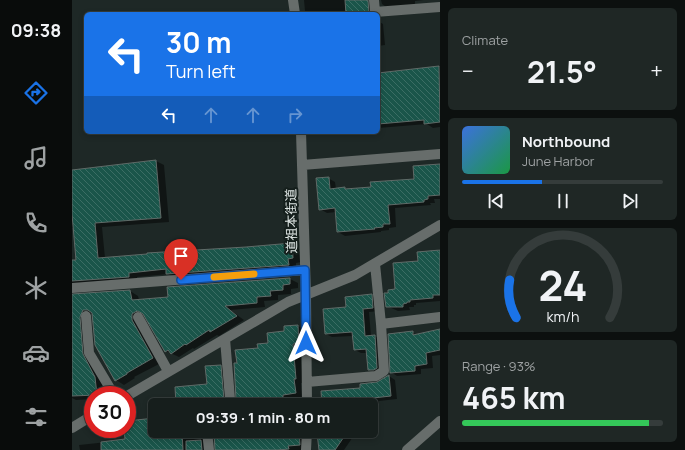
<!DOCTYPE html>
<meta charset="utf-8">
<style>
body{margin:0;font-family:Manrope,"Noto Sans JP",sans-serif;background:#1f2725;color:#f1f3f6;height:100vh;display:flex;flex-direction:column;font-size:15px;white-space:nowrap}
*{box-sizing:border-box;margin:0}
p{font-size:13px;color:#9ea2a3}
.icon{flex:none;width:22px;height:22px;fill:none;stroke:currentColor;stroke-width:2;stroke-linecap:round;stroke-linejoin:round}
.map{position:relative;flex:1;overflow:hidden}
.panel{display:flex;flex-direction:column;gap:8px;padding:8px;background:#0c100f;width:245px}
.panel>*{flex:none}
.banner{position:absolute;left:12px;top:12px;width:296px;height:122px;border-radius:6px;box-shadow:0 2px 6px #0003,0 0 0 1px #353c3b;background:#1a73e8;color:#fff;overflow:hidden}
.speed{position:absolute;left:12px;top:386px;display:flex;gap:8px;font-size:20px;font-weight:700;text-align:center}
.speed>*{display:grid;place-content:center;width:52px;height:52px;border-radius:50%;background:#161e1c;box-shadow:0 2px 6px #0003,0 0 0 1px #353c3b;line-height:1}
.speed .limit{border:6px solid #d22;background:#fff;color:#111}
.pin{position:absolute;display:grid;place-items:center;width:34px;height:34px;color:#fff;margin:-41px -17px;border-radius:50% 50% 50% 0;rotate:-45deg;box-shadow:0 0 4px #0007}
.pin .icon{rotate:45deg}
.me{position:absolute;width:44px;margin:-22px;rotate:0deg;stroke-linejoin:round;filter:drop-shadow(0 0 3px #0008)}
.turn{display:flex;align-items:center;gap:14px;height:84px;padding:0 16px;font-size:18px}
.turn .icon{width:52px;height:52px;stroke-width:2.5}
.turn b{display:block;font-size:28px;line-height:34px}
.lanes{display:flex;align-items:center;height:38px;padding:0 16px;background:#0003;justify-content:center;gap:20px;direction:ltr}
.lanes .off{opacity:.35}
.big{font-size:30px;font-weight:700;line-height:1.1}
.panel .widget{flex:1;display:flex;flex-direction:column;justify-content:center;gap:6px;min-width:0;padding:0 14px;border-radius:6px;background:#1f2725}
.panel .dial{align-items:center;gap:0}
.dial svg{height:104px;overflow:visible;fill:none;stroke:#353c3b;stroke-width:7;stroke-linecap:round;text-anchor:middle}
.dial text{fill:#f1f3f6;stroke:none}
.song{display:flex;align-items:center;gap:12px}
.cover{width:48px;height:48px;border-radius:6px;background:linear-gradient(135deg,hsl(220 70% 55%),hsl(140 70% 35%))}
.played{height:4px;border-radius:2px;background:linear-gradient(90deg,#1a73e8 40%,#353c3b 40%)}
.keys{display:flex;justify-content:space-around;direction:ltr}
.heat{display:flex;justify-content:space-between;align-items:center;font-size:22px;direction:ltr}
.charge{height:6px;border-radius:3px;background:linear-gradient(90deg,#34c759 93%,#353c3b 0)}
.trip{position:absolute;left:76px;top:398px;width:230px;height:40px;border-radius:6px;background:#161e1c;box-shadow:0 2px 6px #0003,0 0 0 1px #353c3b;font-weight:700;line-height:40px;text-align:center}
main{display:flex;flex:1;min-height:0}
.menu{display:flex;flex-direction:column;width:72px;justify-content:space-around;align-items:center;background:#090c0b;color:#9ea2a3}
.menu .icon{width:28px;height:28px}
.menu .current{color:#1a73e8}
.menu b{font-size:18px;color:#f1f3f6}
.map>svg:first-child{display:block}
.shadow{fill:#0007}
.building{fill:url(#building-back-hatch);stroke:#5f6a67}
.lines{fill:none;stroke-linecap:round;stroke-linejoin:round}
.minor{stroke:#676d6b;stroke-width:10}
.route-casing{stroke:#114b97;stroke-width:10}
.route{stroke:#1a73e8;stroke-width:7}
.slow{stroke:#f59e0b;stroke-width:7}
.labels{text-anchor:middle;stroke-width:4;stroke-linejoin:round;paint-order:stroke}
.street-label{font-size:13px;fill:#dfe6e4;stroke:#151f1c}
</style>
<main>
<nav class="menu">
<b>09:38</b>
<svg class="icon current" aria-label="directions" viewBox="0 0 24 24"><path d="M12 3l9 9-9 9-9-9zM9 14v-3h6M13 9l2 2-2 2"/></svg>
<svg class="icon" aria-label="music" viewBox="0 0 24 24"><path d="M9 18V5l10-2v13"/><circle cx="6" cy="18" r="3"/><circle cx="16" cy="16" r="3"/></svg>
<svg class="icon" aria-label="phone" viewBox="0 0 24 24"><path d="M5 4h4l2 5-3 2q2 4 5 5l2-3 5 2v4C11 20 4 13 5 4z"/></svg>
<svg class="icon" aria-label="climate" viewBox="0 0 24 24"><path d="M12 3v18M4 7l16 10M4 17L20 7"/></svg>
<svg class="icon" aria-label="car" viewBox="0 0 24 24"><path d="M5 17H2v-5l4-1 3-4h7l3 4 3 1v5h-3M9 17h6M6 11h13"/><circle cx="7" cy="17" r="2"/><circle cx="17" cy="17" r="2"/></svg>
<svg class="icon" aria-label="filters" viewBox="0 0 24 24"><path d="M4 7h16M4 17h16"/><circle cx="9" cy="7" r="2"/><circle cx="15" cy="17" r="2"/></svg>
</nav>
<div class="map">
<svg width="368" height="450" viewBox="0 0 368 450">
<defs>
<pattern id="building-back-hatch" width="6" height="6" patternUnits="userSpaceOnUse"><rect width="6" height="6" fill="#1a554a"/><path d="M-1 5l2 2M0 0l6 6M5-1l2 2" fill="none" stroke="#3b6d64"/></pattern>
</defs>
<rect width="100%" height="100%" fill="#1e2826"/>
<path class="shadow" d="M232 0H305L304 14H237L233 11Z
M309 0H352L343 1V7L317 9 310 4Z
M306 21 311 24 313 45 306 46Z
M367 67H368V127L361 128 355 124 306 128V73Z
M84 161 92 165 97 222 30 227 33 258 219 244 227 249 229 262 224 263V269L103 278 96 274 65 277V281L5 286 1 293 2 295 58 291 66 296 67 300 97 298 218 279 226 283V288L219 289V294L206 295V300L192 301 193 307 158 310 172 320 147 336 145 335 122 349 121 348 107 357 94 351 73 315H71L68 319 89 363 62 377 63 378 52 385 44 380 21 314H19L15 321 18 359 31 382 32 395H21V399L4 400 0 398V261L5 260 2 228H0V171Z
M368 164V199H362L363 203H358L359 205 323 208 324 227 317 228V230L309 231V232L273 236 266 232 264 212 255 213 248 209 256 178 263 182 264 189 273 188 276 190 300 188 343 180 342 167Z
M368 249V301L344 303V305H342V307H337L338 310 326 311 315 306 324 290 347 262 365 252V250Z
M299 295 306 299 307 311 297 312 299 336H303L309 340 312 371 304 373 297 370 296 353H289L283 350 281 336 260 337 254 334 275 308Z
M226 326 233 330 234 347H228L231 383H229L230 397 217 398 218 405H162L166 399V364L213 332Z
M368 330V355L360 356 361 368 349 369V374L325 376 319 372 340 332 345 335Z
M148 366 155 370 158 405H105L104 388 137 385Z
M317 376 323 380 325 399 307 401V410L299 411V405H251L289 389 305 383Z
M83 419V431H138L137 450H8L7 445 54 440 53 429H55V422Z
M142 431H234L230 450H144Z
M254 431H285L272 450H248Z"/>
<path class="building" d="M273 0H296L297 14H274Z
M367 66 368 122 352 124V120L306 124V73Z
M84 160 89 218 23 223 26 258 75 254V253L91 252 174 247 220 243 221 258 216 259 217 265 94 274V269L57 273V277L0 281V260H4L0 214V170Z
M368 164V195L356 196V199L352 200V202L316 205 318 224H311V227L302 228 303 229 265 232 263 208 247 210 244 178 257 177 258 189 273 187V189L299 187 298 182 342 179 341 166Z
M368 250V295H361V298L338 300V302H335V303L331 304V307H314L312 293H316V290L323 289 321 263 346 261 345 252Z
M218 278V284L211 285V290L198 291 199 296 185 297V303L153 306 165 316 138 332 137 330 114 345 113 344 99 354 96 350 93 352 71 314 66 311 63 312 60 314V320L81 358 55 373V374L43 381 23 345 20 313 16 310H11L8 317 11 354 23 377 25 395 0 396V294L58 290 60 300 96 297 95 287Z
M300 294 301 308 291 309 293 336 303 335 305 368 302 370H296L294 349 282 350 280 332 253 334 251 309 274 307 273 297Z
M226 325 227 343 221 344 224 379H222L224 393 211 395V405H160L164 402V399L162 363H165L163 350 186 348 185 344 196 343 195 333 212 331V326Z
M368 329V350L354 353 355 364 343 366V371L318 373 316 334 341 331V335Z
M149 365 152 400 156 405H133V404L104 405 103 387 135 384 133 366Z
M317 375 319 396 301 398V405H250L249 391 288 388V384L305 382Z
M83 418V431H110L111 450H29V442L53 439 52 429H55V421Z
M157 431H227L228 445 216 446 217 449 205 450H143L142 432Z
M261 431H276L263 450H247L245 433Z
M129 440 130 450H114V441Z"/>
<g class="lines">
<path class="minor" d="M221 0 223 14
M302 0 303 12 368 7
M229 132 234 295 235 405
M230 165 368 154
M303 264 309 324
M0 288 233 270
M14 316 17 353 42 395
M66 317 96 371
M153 339 158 399
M235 382 304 376 312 371 309 324 368 317
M55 396 216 302 283 275 368 225
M0 428 21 415
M135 431 137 450
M234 450 235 431
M335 450 368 421"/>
</g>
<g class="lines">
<defs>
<path id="route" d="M109 280 233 270 234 343"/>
</defs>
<use href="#route" class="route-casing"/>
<use href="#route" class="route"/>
<path class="slow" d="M142 277 182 274"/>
</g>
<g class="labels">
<g class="street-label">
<text transform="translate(219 221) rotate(-91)" y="5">道祖本街道</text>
</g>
</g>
</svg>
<div class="speed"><div class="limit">30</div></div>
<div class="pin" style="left:109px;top:280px;background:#d93025"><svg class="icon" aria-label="arrive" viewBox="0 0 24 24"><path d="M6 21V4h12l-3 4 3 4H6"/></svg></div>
<svg class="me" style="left:234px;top:343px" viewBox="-20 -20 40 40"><path d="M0-17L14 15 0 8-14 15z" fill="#1a73e8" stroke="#fff" stroke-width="4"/></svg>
<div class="trip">09:39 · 1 min · 80 m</div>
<div class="banner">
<div class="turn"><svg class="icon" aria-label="left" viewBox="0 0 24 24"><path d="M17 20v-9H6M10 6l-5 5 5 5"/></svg><div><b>30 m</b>Turn left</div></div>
<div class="lanes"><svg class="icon" aria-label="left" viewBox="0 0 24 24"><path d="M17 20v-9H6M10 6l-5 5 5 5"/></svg><svg class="icon off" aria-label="ahead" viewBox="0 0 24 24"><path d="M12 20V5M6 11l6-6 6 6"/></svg><svg class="icon off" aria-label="ahead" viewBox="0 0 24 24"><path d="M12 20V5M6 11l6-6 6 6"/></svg><svg class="icon off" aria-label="right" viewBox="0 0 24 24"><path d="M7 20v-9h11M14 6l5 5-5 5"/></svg></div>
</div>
</div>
<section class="panel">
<div class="widget"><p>Climate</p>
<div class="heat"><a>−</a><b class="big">21.5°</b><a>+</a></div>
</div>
<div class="widget">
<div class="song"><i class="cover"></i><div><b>Northbound</b><p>June Harbor</p></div></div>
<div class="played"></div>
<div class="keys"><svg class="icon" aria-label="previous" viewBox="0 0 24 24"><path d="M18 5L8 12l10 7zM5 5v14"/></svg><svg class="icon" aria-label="pause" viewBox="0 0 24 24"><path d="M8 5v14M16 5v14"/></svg><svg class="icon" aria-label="next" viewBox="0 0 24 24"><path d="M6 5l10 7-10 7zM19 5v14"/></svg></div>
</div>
<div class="widget dial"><svg viewBox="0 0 100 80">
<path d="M14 69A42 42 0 1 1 86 69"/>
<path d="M14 69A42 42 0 0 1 9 40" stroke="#1a73e8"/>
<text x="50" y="56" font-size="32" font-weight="700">24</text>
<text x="50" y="72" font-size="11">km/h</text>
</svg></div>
<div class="widget"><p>Range · 93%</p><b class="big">465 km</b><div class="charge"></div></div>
</section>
</main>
